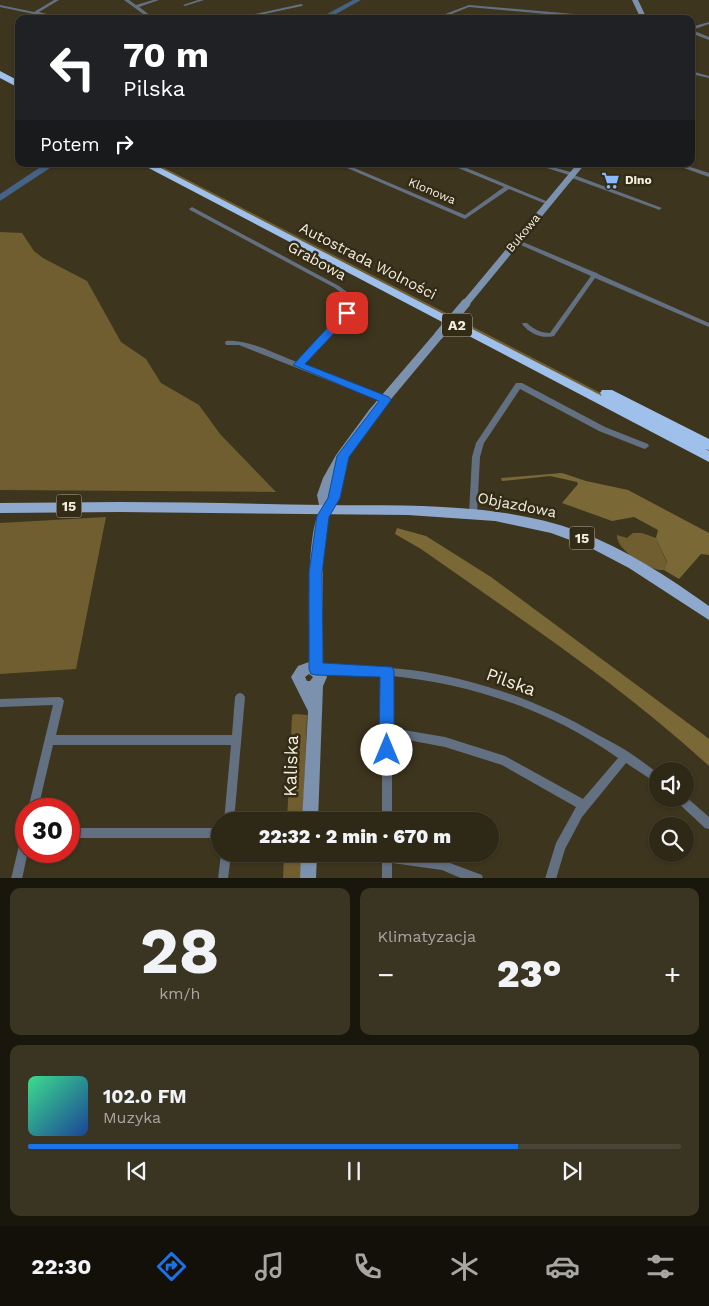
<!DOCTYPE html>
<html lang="pl">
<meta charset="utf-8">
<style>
body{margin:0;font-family:"Work Sans",sans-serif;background:#3a3423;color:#f1f3f6;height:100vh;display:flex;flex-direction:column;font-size:19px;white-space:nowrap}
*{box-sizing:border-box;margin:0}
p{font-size:16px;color:#a7a6a1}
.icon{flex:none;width:28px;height:28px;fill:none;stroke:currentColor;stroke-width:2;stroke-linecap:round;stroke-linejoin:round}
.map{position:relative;height:878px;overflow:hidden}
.side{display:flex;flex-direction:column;gap:10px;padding:10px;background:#19160c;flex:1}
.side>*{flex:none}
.hud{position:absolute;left:15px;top:15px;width:680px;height:152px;border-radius:10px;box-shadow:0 1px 4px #0004,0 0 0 1px #494435;background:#202124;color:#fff;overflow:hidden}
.buttons{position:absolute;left:649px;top:762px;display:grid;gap:10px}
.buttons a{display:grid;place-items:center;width:45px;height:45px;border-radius:50%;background:#2e2816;box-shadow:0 1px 4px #0004,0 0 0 1px #494435;font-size:25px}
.speed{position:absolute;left:15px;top:798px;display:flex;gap:10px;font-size:25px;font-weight:700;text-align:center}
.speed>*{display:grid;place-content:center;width:65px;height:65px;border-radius:50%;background:#2e2816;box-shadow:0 1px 4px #0004,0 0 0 1px #494435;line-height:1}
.speed .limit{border:8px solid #d22;background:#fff;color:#111}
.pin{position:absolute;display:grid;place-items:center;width:42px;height:42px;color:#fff;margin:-21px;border-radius:10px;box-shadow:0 2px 8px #0006}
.me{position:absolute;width:55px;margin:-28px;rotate:0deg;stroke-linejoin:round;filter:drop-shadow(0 0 4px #0008)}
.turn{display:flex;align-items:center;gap:18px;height:105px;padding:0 25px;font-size:22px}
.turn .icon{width:65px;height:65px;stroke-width:2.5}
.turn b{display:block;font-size:35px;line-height:42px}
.then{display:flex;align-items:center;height:48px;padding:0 25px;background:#0003;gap:10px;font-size:19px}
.big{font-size:38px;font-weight:800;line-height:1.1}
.side .card{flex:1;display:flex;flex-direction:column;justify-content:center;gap:8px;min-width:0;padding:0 18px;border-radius:10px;background:#3a3423}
.side .dial{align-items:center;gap:0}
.dial b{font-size:65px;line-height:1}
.song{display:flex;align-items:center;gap:15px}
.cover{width:60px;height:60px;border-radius:8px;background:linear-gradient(135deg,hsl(150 70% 55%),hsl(220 70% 35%))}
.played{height:5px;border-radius:2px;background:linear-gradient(90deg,#1a73e8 75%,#494435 75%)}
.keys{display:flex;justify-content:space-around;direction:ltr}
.heat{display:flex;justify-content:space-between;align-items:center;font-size:28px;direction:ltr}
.side .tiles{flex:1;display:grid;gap:10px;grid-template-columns:1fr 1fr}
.card:last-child{grid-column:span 2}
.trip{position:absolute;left:211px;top:812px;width:288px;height:50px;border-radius:25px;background:#2e2816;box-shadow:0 1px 4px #0004,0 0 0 1px #494435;font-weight:800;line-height:50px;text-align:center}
.menu{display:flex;height:80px;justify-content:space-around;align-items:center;background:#121009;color:#a7a6a1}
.menu .icon{width:35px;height:35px}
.menu .selected{color:#1a73e8}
.menu b{font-size:22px;color:#f1f3f6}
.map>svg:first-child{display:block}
.green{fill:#705e31}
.forest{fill:#7b6837}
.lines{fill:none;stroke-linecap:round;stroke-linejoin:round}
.river{fill:#456289;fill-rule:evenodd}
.street{fill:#637082;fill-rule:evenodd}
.secondary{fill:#7c91ad;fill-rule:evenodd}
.primary{fill:#8ea9cd;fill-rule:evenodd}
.highway{fill:#9fc0eb;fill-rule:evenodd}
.secondary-bridge{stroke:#7c91ad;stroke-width:9}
.route{fill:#1a73e8;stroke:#114b97}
.labels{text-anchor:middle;stroke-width:5;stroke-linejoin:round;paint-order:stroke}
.far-poi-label{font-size:12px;font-weight:bold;fill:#f3eee0;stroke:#332b15;text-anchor:start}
.far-street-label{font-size:12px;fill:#f3eee0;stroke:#332b15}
.shield{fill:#332b15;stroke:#b9b4a3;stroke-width:1}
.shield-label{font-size:14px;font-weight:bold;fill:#f3eee0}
.street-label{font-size:15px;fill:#f3eee0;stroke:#332b15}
.near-street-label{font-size:18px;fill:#f3eee0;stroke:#332b15}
</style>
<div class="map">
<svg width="709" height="879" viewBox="0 0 709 879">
<rect width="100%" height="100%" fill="#3e351e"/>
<path class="green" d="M151 164H157L450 315 448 318Z
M0 232 22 233 34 251 43 258 87 281 121 342 146 359 161 383 199 405 220 434 276 492 0 490Z
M458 319 709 449V453L456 322Z
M106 517 76 669 0 674V523Z
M633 533H642L656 538 667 563 664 570C651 572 615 549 617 535L627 538Z
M294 714 307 715 303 821H287L292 716Z
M284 854H302L301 878 283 879Z"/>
<path class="forest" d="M562 473 586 481 628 490 709 533V555L701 554 679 579 664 570 667 562 656 538 658 530 634 517 612 521 562 503 578 484 577 482 550 476 502 481 501 478Z
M397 528 426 536 491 577 704 735 709 739V766C621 685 519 618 421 549L395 534Z"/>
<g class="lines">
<path class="river" d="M353 0H361L327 19H318Z
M45 164H56L0 201V194Z"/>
<path class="street" d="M54 0H59L39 12 67 19H57L0 7V5L34 12Z
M124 0H129L136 5 153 0H159L139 7 155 19H150Z
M198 0H204L185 6 183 5Z
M301 4 303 5 302 6 241 19H232Z
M469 5 620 18 622 19H602L469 7 439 19H432Z
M709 22V24L692 30 709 37V40L691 33V27Z
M691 71 709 76V78L691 74Z
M338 164H345L465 215 504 187 451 165 450 164H457L551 203 548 205 546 204 509 189 465 219Z
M534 164H542L574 173V175L662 208 659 210 657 209 569 177V175Z
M673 164H681L709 173V177Z
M192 207 339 286 351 295 355 304 349 314 303 364 389 398 390 400 389 402H383L239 345H226L225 343 226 341C246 338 277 355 297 362L344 312 349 304 346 297 335 288 190 210 189 209Z
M516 239 594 272 597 273 598 274 709 323V327L595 278 554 336C542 339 530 334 522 324L523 323H527C533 329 541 333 550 333L591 276 514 242V240Z
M516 383H522L605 427 648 444 649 446 645 449 642 448 599 431 520 389 484 443 480 457 477 514 476 516H470L469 514 472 457 476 443Z
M316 665C348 666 379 666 411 670 478 679 542 702 600 736 610 741 621 747 630 753 639 759 648 766 658 773V784L626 763 582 817 565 849 556 879H545L556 843 576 807 502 765 445 747 392 737V821H382V676L365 674 316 673 313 672 311 669 313 666ZM392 676C472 684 552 711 618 758L583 799 505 756 445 737 392 728Z
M240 693 243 694 245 697 234 821H224L231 745H53L38 809H28L53 705 0 707V699L59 697 62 698 64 701 56 735H232L235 697 237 694Z
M685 796 709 817V829L705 828 677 802 676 799H685Z
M69 828H220V838H69Z
M26 832V851H28L22 879H11L21 837 22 833Z
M221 854H231L228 879H218Z
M382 854H401L442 860 482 875 483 879H463L442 870 392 863V879H382Z"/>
<path class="secondary" d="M632 0H638L647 19H641Z
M577 164H585L469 305H463L461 303 463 301Z
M439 332 444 335 443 337 377 416 348 455 340 498 329 516 323 550V668L327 677 323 686 318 821H302L308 711 291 677 298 666 309 662C310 628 305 536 320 510L317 495 323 478 336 455 369 410 435 333ZM309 674 313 677 310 681H307L305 677Z
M301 854H317L316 879H300Z"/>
<path class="primary" d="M120 502C188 502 256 504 324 505 410 506 496 502 578 531 626 549 668 577 709 606V620L629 568 589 547 551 533 495 521 408 515 120 512 0 513V503Z"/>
<path class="highway" d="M0 71 19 81V88L0 78Z
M141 164H153L602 396 600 393 602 390H612L709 439V450L705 449 709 451V462Z"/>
<path class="secondary-bridge" d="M439 335 466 303"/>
</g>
<path class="route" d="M347 310 352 313 351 315 305 364 389 397 391 400 349 457 340 498 329 517 322 573 323 663 392 667 394 671V750L392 755 387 757 382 755 379 750 380 677 316 675 311 674 309 669V573L317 516 328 498 337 456 379 401 293 365 343 311Z"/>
<defs>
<symbol id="supermarket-bare" viewBox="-9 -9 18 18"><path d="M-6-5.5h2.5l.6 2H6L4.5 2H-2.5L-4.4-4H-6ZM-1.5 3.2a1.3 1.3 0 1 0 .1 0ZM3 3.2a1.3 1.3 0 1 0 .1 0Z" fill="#88bafc" stroke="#332b15" stroke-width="2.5" paint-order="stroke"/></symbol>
</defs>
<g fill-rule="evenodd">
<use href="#supermarket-bare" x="598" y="168" width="25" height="25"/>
</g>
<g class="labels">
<g class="far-poi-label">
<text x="625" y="184">Dino</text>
</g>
<g class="far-street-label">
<text transform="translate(432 191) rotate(23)" y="4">Klonowa</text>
<text transform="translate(523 233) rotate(-50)" y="4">Bukowa</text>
</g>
<g class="shield">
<rect x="442" y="313.5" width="30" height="23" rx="4"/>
<rect x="56.5" y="494.5" width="25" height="23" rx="4"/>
<rect x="569.5" y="526.5" width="25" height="23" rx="4"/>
</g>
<g class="shield-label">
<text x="457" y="330">A2</text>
<text x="69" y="511">15</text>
<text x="582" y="543">15</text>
</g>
<g class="street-label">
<text transform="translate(317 261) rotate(29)" y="5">Grabowa</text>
<text transform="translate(368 261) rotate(27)" y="5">Autostrada Wolności</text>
<text transform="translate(517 505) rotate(11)" y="5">Objazdowa</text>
</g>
<g class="near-street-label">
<text transform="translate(511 682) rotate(20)" y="6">Pilska</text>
<text transform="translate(291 766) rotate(-88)" y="6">Kaliska</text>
</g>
</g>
</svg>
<div class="buttons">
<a><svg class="icon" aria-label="sound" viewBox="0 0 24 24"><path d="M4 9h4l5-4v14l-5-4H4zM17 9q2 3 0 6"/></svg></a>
<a><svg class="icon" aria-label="search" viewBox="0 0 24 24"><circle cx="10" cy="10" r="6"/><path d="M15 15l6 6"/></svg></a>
</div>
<div class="speed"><div class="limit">30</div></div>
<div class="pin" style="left:347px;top:313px;background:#d93025"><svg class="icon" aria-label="arrive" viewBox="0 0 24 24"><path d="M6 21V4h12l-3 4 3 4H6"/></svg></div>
<svg class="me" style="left:387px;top:750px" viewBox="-20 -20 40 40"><circle r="19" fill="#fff"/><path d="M0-13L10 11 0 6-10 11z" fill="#1a73e8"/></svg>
<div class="trip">22:32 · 2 min · 670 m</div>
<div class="hud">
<div class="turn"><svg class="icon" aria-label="left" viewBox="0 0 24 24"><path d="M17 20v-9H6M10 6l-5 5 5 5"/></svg><div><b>70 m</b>Pilska</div></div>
<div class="then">Potem<svg class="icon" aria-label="right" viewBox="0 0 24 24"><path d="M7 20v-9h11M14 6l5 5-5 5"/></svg></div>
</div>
</div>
<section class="side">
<div class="tiles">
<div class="card dial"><b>28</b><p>km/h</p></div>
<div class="card"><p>Klimatyzacja</p>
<div class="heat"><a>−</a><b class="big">23°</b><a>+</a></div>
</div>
<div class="card">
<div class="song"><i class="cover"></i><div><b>102.0 FM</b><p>Muzyka</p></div></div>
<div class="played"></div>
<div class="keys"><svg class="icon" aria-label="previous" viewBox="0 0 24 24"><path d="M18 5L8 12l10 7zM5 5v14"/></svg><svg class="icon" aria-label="pause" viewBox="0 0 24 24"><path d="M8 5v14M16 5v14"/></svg><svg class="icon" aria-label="next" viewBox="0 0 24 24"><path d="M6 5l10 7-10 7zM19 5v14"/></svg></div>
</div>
</div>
</section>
<nav class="menu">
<b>22:30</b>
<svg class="icon selected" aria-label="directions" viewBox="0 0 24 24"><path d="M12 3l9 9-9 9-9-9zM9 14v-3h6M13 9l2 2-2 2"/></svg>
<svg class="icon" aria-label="music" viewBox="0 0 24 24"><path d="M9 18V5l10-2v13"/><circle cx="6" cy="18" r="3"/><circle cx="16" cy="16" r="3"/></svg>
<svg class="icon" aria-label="phone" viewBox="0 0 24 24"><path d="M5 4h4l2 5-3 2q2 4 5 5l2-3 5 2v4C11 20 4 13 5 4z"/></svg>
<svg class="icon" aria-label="climate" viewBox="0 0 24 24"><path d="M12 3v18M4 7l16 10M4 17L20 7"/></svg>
<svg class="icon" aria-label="car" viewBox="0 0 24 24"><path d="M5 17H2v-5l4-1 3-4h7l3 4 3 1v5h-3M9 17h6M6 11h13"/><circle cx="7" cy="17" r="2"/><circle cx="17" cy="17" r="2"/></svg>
<svg class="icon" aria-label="filters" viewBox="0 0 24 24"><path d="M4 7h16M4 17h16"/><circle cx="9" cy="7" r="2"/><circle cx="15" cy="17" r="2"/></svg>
</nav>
